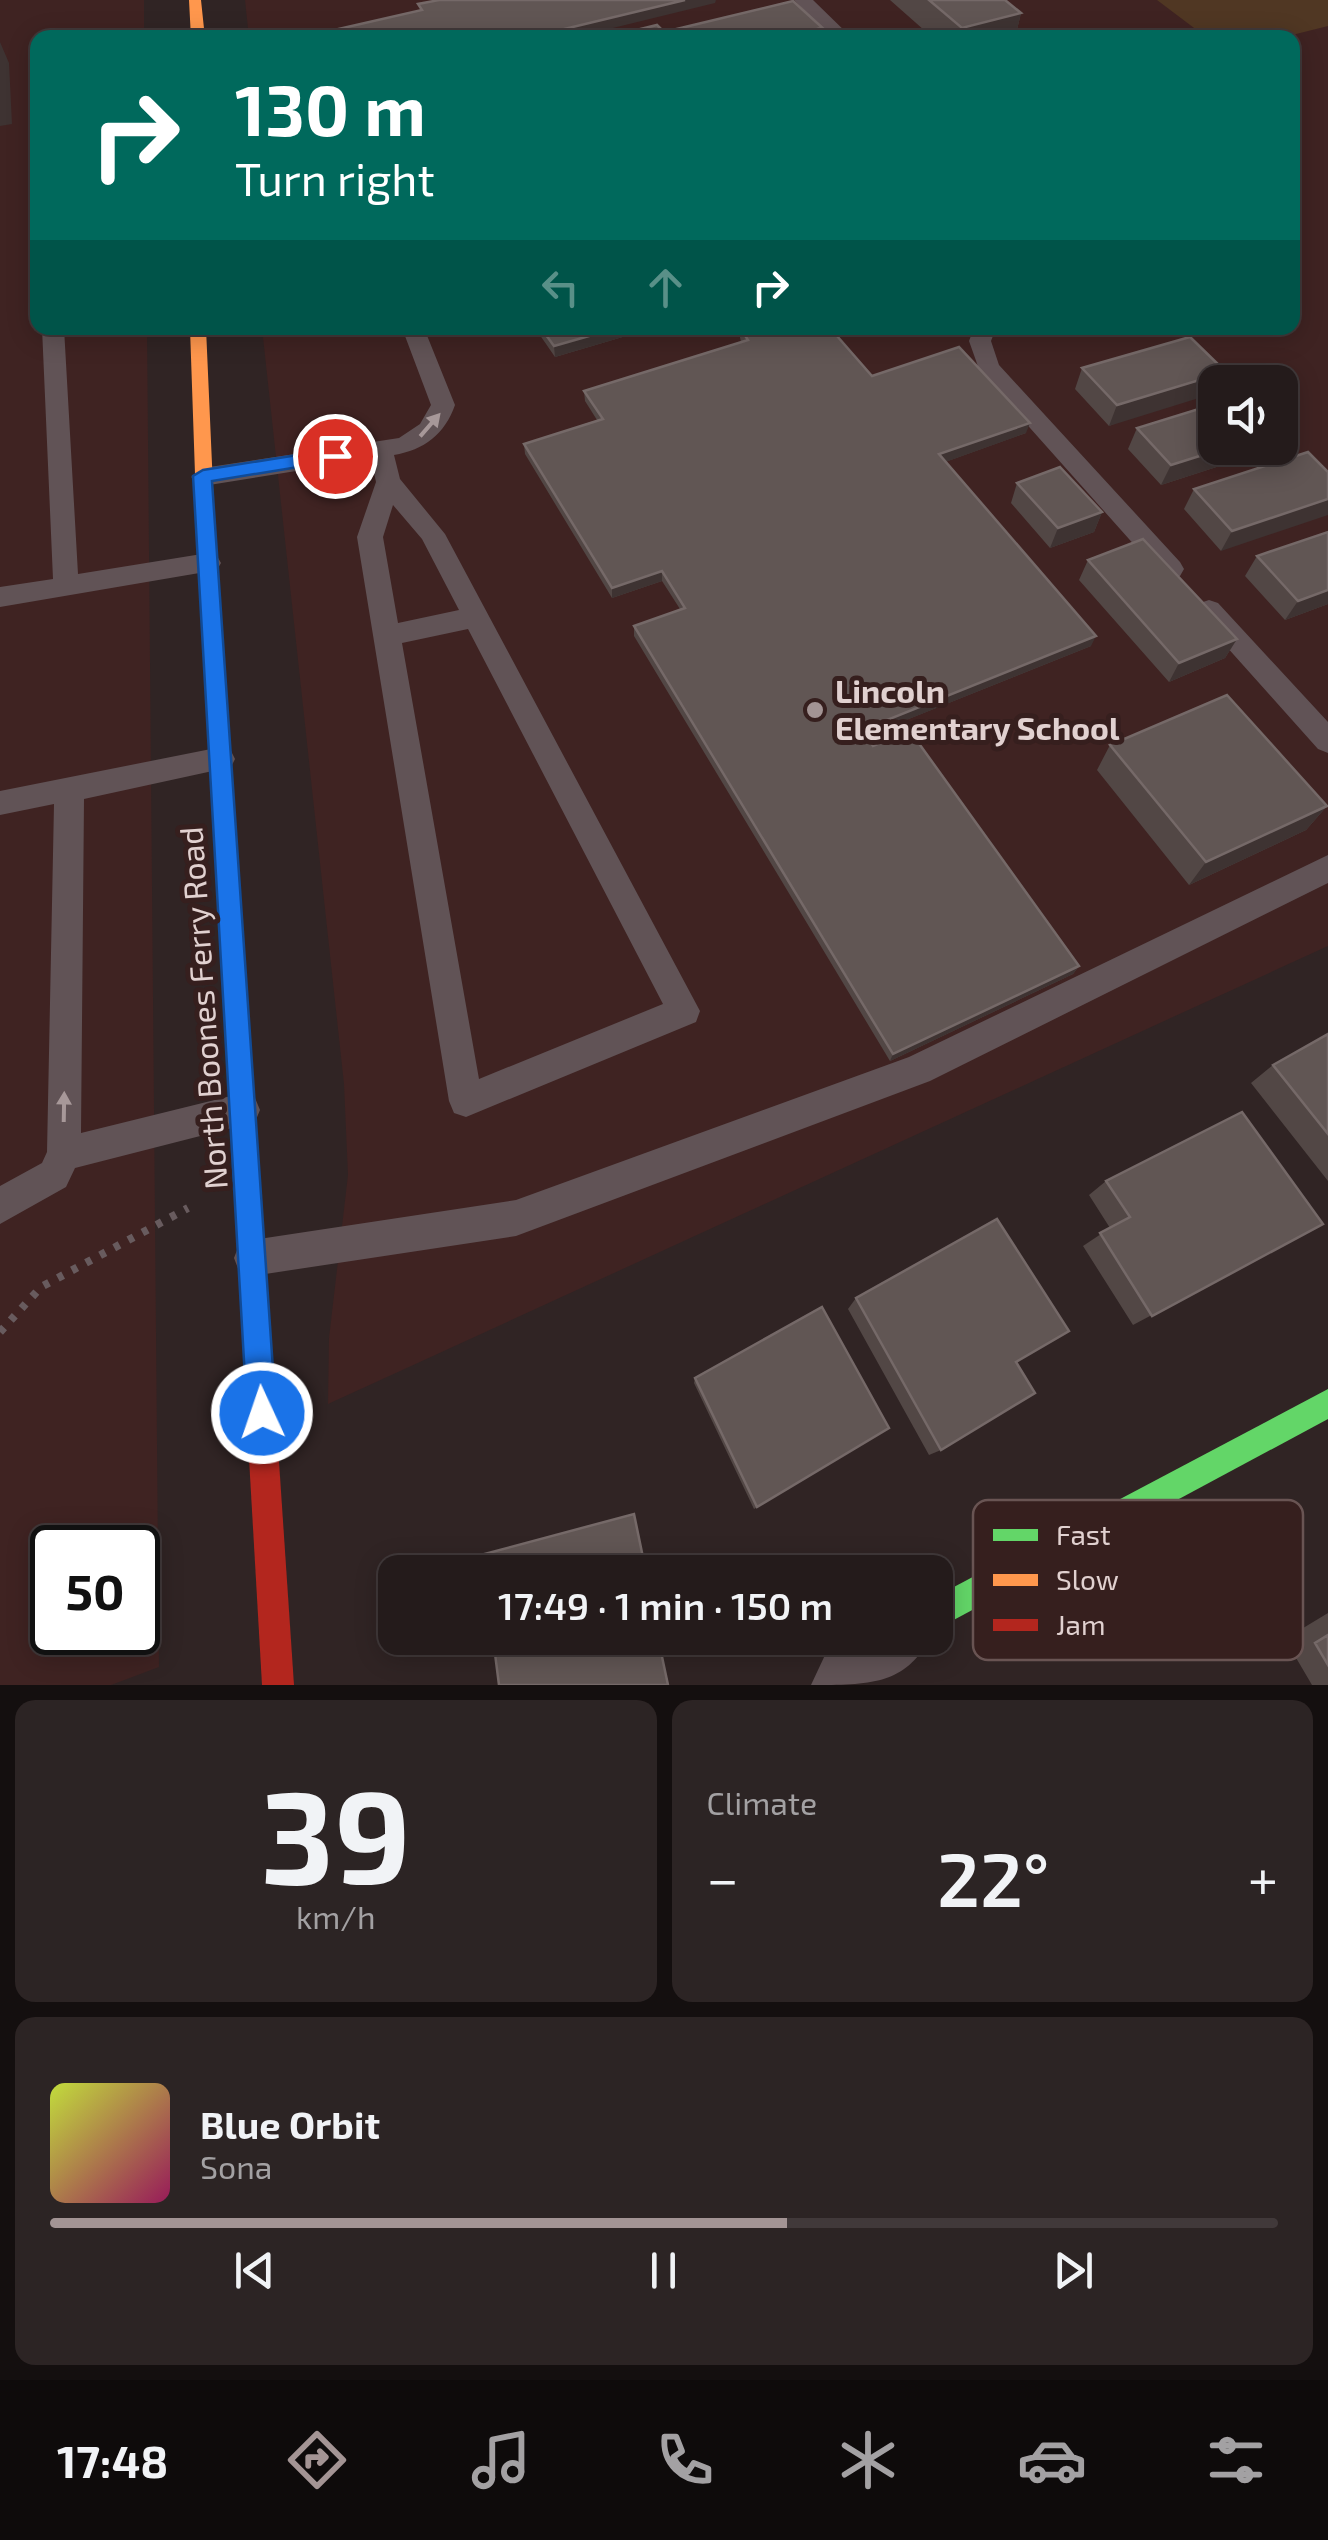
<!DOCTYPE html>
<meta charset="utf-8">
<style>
body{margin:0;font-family:"Exo 2",sans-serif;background:#2c2424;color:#f1f3f6;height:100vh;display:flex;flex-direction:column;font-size:38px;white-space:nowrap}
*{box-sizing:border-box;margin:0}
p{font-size:32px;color:#a3a1a3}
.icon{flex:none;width:55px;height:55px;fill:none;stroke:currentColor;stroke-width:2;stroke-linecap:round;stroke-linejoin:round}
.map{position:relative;height:1685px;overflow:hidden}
.details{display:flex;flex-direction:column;gap:15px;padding:15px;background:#140f0f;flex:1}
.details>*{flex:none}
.hud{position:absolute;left:30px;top:30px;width:1270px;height:305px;border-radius:20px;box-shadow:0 5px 25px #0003,0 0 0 2px #41393a;background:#00695c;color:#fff;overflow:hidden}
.fabs{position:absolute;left:1198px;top:365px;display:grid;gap:20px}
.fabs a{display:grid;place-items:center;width:100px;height:100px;border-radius:20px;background:#241b1b;box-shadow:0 5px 25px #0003,0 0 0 2px #41393a;font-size:50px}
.speed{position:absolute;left:30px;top:1525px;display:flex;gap:20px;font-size:50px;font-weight:700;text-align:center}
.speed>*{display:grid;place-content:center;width:130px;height:130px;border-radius:50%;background:#241b1b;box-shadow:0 5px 25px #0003,0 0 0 2px #41393a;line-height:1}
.speed .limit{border:5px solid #111;border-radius:15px;background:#fff;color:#111}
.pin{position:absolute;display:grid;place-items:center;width:85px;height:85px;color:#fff;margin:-42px;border:5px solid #fff;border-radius:50%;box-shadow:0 2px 10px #0007}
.me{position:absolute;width:110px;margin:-55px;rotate:357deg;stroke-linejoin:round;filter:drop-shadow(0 0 8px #0008)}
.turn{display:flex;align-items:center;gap:35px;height:210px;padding:0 40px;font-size:45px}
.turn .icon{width:130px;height:130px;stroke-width:2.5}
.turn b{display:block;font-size:70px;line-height:85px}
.lanes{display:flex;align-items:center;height:95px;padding:0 40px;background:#0003;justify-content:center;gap:50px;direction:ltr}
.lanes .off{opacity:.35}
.big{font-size:75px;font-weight:600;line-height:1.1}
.details .card{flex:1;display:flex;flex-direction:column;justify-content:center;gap:15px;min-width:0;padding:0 35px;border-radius:20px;background:#2c2424}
.details .dial{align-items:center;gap:0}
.dial b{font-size:130px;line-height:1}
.song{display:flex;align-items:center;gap:30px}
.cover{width:120px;height:120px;border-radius:15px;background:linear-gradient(135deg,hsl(70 70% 55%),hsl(330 70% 35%))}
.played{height:10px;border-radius:5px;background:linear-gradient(90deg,#a39494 60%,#41393a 60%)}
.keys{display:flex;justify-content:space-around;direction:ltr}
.heat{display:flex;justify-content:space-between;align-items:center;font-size:55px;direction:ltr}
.details .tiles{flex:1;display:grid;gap:15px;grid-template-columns:1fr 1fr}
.card:last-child{grid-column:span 2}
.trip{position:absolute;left:378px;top:1555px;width:575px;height:100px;border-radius:20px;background:#241b1b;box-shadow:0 5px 25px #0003,0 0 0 2px #41393a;font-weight:600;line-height:100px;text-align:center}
.menu{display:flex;height:160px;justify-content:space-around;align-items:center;background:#0e0b0b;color:#a3a1a3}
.menu .icon{width:70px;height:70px}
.menu .selected{color:#a39494}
.menu b{font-size:45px;color:#f1f3f6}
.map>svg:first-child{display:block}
.built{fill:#3f2322;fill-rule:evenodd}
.green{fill:#503723}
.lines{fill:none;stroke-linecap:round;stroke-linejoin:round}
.path{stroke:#685b5e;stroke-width:8;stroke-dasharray:6 10;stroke-linecap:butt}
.lane{fill:#615356;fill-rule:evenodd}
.street{fill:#615356;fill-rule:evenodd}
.fast{fill:#63d668;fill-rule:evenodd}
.slow{fill:#ff974d;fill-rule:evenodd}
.jam{fill:#b3261e;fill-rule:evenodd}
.wall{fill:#524745}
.shaded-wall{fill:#3e3332}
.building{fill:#615654;stroke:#756968;stroke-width:2.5}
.oneway{fill:#a79899}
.route{fill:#1a73e8;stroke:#114b97;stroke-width:2.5}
.poi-dot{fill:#a39494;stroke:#361f1e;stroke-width:4}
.labels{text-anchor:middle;stroke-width:10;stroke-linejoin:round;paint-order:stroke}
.poi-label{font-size:32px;font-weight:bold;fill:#e1d1d0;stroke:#361f1e;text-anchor:start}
.street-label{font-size:32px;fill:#e1d1d0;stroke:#361f1e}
.key{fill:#361f1e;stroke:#695453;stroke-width:2.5}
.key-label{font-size:28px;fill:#e1d1d0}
</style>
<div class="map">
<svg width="1328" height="1685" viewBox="0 0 1328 1685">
<rect width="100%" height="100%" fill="#302424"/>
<path class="built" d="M0 0H144V37L38 38V328H147L159 1667 111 1685H0ZM52 1548H138V1632H52Z
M245 0H1328V946L328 1404 329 1338 348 1175 344 1084 262 328H1292V38H249ZM1215 382H1280V448H1215Z"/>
<path class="green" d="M1157 0H1328V26L1284 37H1206Z"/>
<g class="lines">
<path class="path" d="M0 1332 41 1287 188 1208"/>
<path class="lane" d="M794 0H813L852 38H832Z
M42 328H64L78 574 208 553 217 556 221 563 217 570 0 607V587L53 579Z
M402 328H424L455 405C445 434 424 450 394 455L400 479 445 534 700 1011 696 1022 466 1117 454 1113 449 1101 357 537 376 482 371 459 203 486 191 477 203 468 399 438 420 424 431 405ZM393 505 422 539 459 610 398 623 383 537ZM468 629 663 1004 479 1079 402 643Z
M974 328H996L991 341 999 365 1180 562 1184 569 1180 576H1162L980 372 969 341Z
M1209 600 1218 603 1328 722V753L1318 749 1200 617 1196 610 1200 603Z
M221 747 231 751 235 759 231 767 84 799 81 1133 243 1093 255 1098 260 1110 255 1122 75 1168 66 1187 0 1224V1186L42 1163 47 1152 54 804 0 815V791Z
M1328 855V883L930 1081 516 1236 252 1276 239 1271 234 1258 239 1245 252 1240 516 1200 909 1057Z"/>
<path class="street" d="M833 1638H930C905 1685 869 1685 811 1685Z"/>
<path class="fast" d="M1328 1389V1419L935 1630V1597Z"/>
<path class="slow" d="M189 0H201L205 38H191Z
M190 328H206L215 532 253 1074 249 1082 240 1086 231 1082 227 1074 197 532Z"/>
<path class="jam" d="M240 1062 249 1066 253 1074 294 1685H262L227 1074 231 1066Z"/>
</g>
<path class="wall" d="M890 0H1005L1021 13 1015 38H933Z
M535 328H653L555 357Z
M738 328H830L872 376 1026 433 945 462 1091 646 866 736 873 746 1079 966 1073 974 890 1061 634 636V626L680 609 662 581 612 598 525 454 524 444 597 420 585 401 584 391 741 342Z
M1082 368 1226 372 1221 382H1215L1109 426 1075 389Z
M1137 428 1215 448H1275L1161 485 1128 449Z
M1308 452 1221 551 1184 509 1194 489Z
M1017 483 1102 512 1094 532 1050 548 1011 503Z
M1257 556 1328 604 1285 620 1245 576Z
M1088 560 1237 639 1225 658 1169 682 1079 580Z
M1110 745 1327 806 1306 830 1189 885 1097 770Z
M1328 1034V1181L1251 1083 1273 1065Z
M1106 1181 1323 1224 1133 1325 1083 1246 1110 1228 1089 1195Z
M856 1298 1016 1362 941 1450 929 1455 848 1309Z
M695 1378 889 1428 754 1509 694 1383Z
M1328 1613V1685H1312L1285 1639Z"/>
<path class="shaded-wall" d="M685 0H716L715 3 572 38H527Z
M1021 13 1015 38H960L962 28Z
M0 42 9 63 12 124 0 126Z
M617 328H653L555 357 554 346Z
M1226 372 1221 382H1215V393L1109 426 1117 405Z
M1030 423 1026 433 937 465 939 454Z
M1225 448H1275L1161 485 1171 465Z
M1328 499V515L1221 551 1232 531Z
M1102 512 1094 532 1050 548 1058 528Z
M662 571V581L612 598V588Z
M1328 590V604L1285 620 1298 601Z
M1096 636 1091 646 859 739 862 730Z
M1237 639 1225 658 1169 682 1179 663Z
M1327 806 1306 830 1189 885 1206 862Z
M1079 966 1073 974 890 1061 893 1054Z"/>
<path class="building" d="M439 0H685L527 38H299L422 10 418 4Z
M929 0H1005L1021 13 962 28Z
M793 1 827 32 821 28 785 38H604L657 25 664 32Z
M821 28 831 38H785Z
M541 328H617L554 346Z
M740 328H830L872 376 959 347 1030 423 939 454 1096 636 862 730 873 746 910 731 1079 966 893 1054 634 626 685 608 662 571 612 588 524 444 603 419 584 391 748 340Z
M1190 337 1226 372 1117 405 1082 368Z
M1215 404V448H1225L1171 465 1137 428Z
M1308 452 1328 472V499L1232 531 1194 489Z
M1060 467 1102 512 1058 528 1017 483Z
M1328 532V590L1298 601 1257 556Z
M1143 539 1237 639 1179 663 1088 560Z
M1227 695 1327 806 1206 862 1110 745Z
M1328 1034V1134L1273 1065Z
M1242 1112 1323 1224 1152 1316 1100 1233 1130 1217 1106 1181Z
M997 1219 1069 1331 1016 1362 1035 1393 941 1450 856 1298Z
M822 1307 889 1428 757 1507 695 1378Z
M634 1514 646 1572H484L481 1555Z
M1328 1635V1665L1315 1643Z
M493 1638H658L668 1685H499Z"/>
<defs><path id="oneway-solid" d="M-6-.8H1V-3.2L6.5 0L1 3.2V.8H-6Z" transform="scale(2.5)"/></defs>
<g class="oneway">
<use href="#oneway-solid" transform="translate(430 425) rotate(-49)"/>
<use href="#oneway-solid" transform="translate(64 1107) rotate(-89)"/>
</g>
<path class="route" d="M335 449 344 456 341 460 212 481 276 1413 272 1424 262 1428 251 1424 247 1413 193 476 203 470Z"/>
<circle class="poi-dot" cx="815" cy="710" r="10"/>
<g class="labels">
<g class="poi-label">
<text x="835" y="703">Lincoln<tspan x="835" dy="37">Elementary School</tspan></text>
</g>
<g class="street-label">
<text transform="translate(204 1008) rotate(-94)" y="11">North Boones Ferry Road</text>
</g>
</g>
<rect x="973" y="1500" width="330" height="160" rx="15" class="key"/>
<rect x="993" y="1529" width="45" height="12" fill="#63d668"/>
<rect x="993" y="1574" width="45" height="12" fill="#ff974d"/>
<rect x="993" y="1619" width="45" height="12" fill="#b3261e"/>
<g class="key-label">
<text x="1056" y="1545">Fast</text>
<text x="1056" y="1590">Slow</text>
<text x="1056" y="1635">Jam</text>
</g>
</svg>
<div class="fabs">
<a><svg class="icon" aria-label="sound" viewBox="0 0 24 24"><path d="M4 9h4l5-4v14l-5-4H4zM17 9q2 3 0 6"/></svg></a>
</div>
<div class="speed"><div class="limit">50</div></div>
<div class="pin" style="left:335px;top:456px;background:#d93025"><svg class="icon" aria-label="arrive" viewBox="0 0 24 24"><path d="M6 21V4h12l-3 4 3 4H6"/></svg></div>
<svg class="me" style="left:262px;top:1413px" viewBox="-20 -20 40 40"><circle r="17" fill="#1a73e8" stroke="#fff" stroke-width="3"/><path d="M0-11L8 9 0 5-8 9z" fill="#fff"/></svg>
<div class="trip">17:49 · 1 min · 150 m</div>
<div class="hud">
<div class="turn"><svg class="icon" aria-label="right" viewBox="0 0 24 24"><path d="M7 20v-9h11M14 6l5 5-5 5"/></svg><div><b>130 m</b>Turn right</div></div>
<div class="lanes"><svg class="icon off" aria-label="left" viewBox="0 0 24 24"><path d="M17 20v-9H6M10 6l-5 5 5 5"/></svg><svg class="icon off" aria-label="ahead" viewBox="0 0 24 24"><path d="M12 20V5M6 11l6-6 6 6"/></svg><svg class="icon" aria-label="right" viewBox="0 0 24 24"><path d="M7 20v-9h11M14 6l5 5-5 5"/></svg></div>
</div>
</div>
<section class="details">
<div class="tiles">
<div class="card dial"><b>39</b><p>km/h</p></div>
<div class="card"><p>Climate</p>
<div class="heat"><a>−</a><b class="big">22°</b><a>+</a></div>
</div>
<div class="card">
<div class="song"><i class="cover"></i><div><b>Blue Orbit</b><p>Sona</p></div></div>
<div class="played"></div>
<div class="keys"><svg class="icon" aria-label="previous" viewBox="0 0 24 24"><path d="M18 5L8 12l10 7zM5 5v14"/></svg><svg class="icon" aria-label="pause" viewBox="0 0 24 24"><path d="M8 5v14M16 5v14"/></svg><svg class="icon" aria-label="next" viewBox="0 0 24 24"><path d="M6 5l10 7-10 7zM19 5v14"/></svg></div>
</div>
</div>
</section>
<nav class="menu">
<b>17:48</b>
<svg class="icon selected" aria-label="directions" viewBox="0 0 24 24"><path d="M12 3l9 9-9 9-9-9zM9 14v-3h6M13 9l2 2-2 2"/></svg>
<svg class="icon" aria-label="music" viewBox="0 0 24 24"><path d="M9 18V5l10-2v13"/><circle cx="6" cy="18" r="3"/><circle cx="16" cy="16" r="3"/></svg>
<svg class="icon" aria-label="phone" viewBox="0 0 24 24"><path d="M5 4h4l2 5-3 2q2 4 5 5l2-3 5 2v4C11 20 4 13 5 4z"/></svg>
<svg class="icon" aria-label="climate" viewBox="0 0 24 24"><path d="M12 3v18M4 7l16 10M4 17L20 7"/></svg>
<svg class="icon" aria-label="car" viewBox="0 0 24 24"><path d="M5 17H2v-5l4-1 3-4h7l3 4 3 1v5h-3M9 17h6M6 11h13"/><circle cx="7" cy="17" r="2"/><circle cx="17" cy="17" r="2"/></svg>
<svg class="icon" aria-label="filters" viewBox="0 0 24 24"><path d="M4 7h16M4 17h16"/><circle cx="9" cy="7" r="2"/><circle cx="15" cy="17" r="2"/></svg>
</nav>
